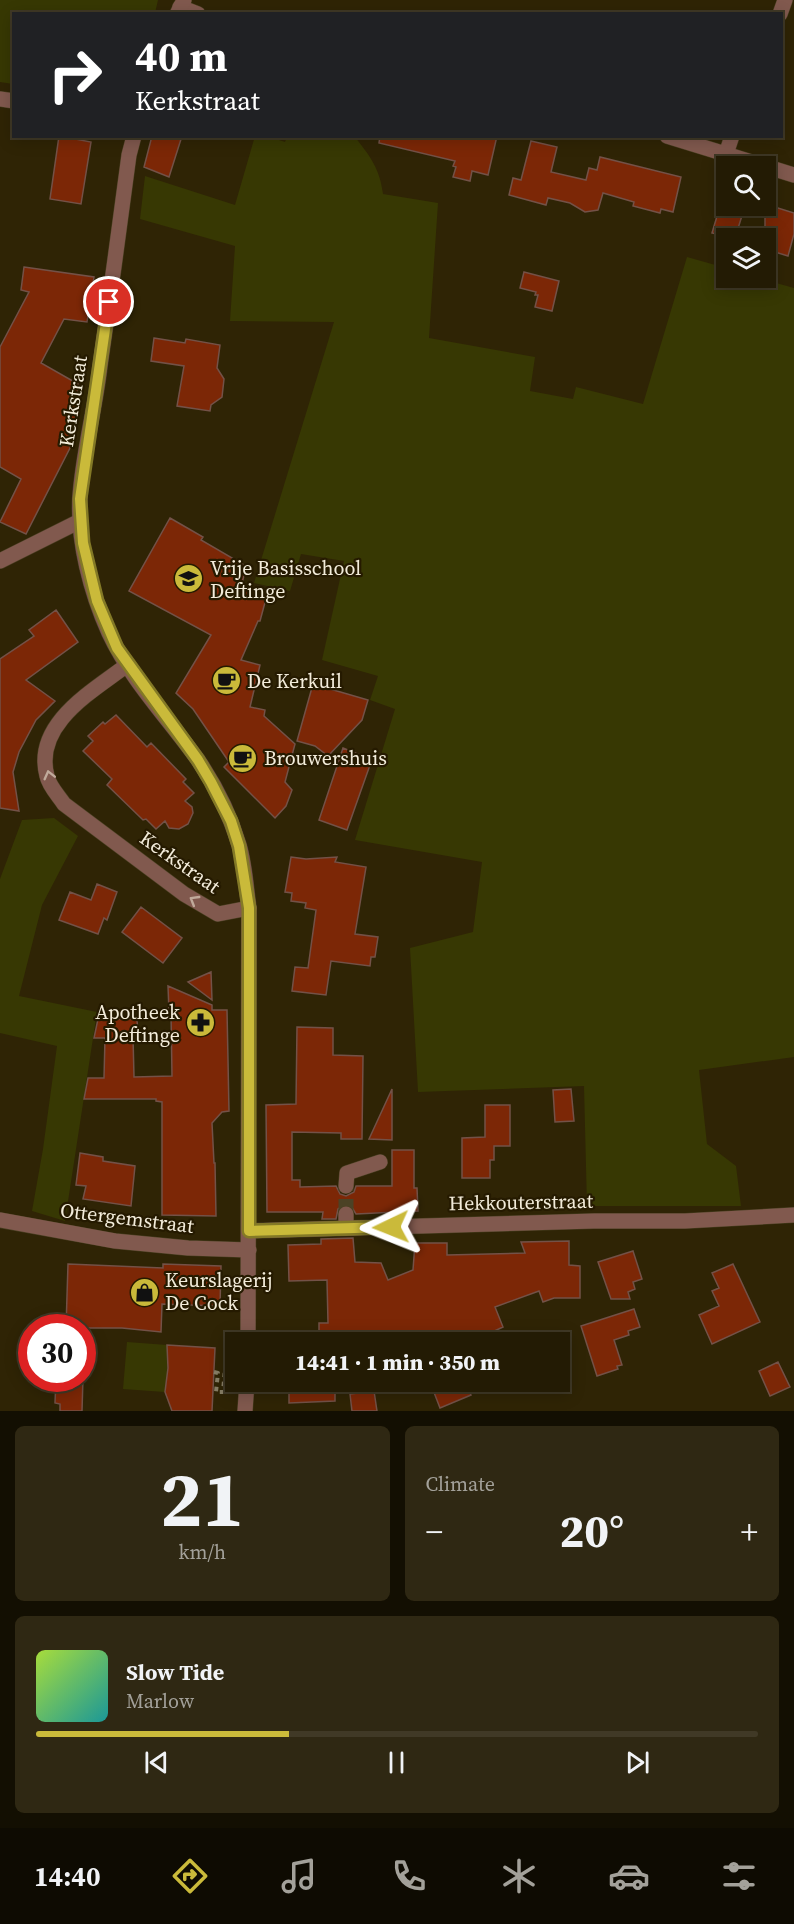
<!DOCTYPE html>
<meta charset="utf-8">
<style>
body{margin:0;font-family:"Source Serif 4",serif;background:#2f2813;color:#f1f3f6;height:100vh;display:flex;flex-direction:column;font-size:22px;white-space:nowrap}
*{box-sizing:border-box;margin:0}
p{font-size:20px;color:#a3a19a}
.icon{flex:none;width:33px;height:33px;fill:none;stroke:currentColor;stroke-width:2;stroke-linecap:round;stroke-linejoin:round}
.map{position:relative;height:1411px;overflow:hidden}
.side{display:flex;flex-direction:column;gap:15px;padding:15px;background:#130f02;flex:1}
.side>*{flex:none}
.guide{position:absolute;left:12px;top:12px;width:771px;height:126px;border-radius:0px;box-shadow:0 3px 15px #0003,0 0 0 2px #403926;background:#202124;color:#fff;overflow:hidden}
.tools{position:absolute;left:716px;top:156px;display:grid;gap:12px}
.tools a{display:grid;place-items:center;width:60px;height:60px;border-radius:0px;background:#231b04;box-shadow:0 3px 15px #0003,0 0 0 2px #403926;font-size:30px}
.speed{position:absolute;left:18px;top:1314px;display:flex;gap:12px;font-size:30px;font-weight:700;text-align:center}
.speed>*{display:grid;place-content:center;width:78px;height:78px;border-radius:50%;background:#231b04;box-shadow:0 3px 15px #0003,0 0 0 2px #403926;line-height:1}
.speed .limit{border:9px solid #d22;background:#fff;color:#111}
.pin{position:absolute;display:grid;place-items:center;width:51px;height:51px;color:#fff;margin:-26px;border:3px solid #fff;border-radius:50%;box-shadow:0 2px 6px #0007}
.me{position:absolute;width:66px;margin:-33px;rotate:268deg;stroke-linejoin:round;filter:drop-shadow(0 0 4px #0008)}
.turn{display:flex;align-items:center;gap:21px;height:126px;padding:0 24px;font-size:27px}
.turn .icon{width:78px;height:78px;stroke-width:2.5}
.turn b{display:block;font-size:42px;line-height:51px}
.big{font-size:45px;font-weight:800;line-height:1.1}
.side .card{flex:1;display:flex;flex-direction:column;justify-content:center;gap:9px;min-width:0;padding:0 21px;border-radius:9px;background:#2f2813}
.side .dial{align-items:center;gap:0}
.dial b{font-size:78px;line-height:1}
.song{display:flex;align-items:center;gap:18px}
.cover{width:72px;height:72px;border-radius:9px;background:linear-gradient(135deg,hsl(80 70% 55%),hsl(180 70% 35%))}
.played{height:6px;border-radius:3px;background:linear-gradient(90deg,#caba3a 35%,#403926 35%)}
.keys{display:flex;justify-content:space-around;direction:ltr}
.heat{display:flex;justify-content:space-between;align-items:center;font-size:33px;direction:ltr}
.side .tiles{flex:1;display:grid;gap:15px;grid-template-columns:1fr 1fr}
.card:last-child{grid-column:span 2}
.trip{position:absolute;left:225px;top:1332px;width:345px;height:60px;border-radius:0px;background:#231b04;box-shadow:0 3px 15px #0003,0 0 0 2px #403926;font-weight:800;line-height:60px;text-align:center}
.dock{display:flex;height:96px;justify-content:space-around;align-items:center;background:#0e0b02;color:#a3a19a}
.dock .icon{width:42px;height:42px}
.dock .on{color:#caba3a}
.dock b{font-size:27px;color:#f1f3f6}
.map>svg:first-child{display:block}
.green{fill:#373803}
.building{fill:#7c2706;stroke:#735147;stroke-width:1.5}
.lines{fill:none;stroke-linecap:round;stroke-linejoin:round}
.pedestrian-tunnel{stroke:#4c4225;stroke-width:15;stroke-dasharray:15 8;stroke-linecap:butt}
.pedestrian-casing{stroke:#4a4023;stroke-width:16}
.minor-casing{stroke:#4a4023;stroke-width:16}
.tertiary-casing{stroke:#4a4023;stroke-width:16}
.path{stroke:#877e65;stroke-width:4;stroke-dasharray:4.5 4.5;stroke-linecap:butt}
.pedestrian{stroke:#81594e;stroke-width:15}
.minor{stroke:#81594e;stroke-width:15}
.tertiary{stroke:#81594e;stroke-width:15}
.oneway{stroke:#c0aa9b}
.route-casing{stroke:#837926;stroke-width:15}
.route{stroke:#caba3a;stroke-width:10}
.labels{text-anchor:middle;stroke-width:4.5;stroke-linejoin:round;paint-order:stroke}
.street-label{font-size:20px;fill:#f3ecda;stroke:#251a00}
.poi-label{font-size:20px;fill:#f3ecda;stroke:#251a00;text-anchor:start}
</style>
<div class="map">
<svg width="794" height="1411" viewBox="0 0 794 1411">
<rect width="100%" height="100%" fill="#2f2405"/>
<path class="green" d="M0 0H158L155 13 14 14 13 84 0 82Z
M255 136 270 137 285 142 287 137H355C370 156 380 169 383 194L438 203 429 338 535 357 530 391 573 399 576 387 643 404 687 257 726 268V278H758L794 288V1057L699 1070 707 1144 736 1166 741 1206H587L584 1086 418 1092 410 948 473 932 482 862 355 840 395 709 370 700 378 676 322 660 344 561 301 554 290 591 254 583 334 322 230 321 235 246 140 219 145 176 235 205Z
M54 818 78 836 42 905 19 996 97 1012 65 1221 32 1211 43 1149 57 1046 0 1033V879L22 820Z
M127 1342 167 1345 168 1368 165 1392 123 1389Z"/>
<path class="building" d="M59 136H76L75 139 91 142 81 204 50 199Z
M152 136H182L169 177 144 167Z
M380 136H497L488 175 472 171 470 181 453 177 456 167 453 166 455 161 379 143Z
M531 141 557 147 551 172 586 180 589 168 597 170 600 157 681 177 673 212 661 209 660 213 633 206 634 202 603 193 598 210 585 212 570 203 548 198 546 205 509 195 513 178 521 180Z
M765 204 794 213V234L788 256 765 249Z
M720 206H745L735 238 712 233Z
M24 267 94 277 87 322 64 319 41 363 78 384 77 412 70 448 26 534 0 522 21 479 0 467V347L29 292 21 290Z
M524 272 559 281 552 311 535 307 538 295H535L536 292 520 288Z
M154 338 185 343 186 339 220 345 217 368 224 379 222 397 211 405 210 411 177 406 184 366 151 361Z
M170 518 203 537 201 540 246 566 241 588 267 595 260 621H258L241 660 260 665 250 707 265 710 264 716 295 744 285 782 292 790 286 806 275 818 224 767 229 762 193 709 176 693 211 635 129 591Z
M56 610 78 642 26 680 55 701 36 720 19 752 13 772 19 811 0 808V659L34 636 29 630Z
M313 684 368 700 362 720 328 756 315 746 297 741Z
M116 715 147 747 151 743 186 779 183 782 194 793 185 801 192 807 193 813 188 824 179 829 169 828 165 821 156 829 146 819 143 820 107 785 112 779 83 751 93 741 88 736 103 722 105 724Z
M343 748 370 759 368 765H370L347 830 319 820Z
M291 857 306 859 337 857 335 862 366 867 355 934 378 937 375 957H371L370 966 331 961 326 995 292 991 295 967 308 968 316 910 305 908 306 903 291 901 292 893 285 892Z
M97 884 117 892 107 920 104 918 98 934 59 920 70 892 91 900Z
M141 907 182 938 163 963 122 932Z
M211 972 212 1000 188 982Z
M168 986 212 1005V1010H227L229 1111 222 1112 212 1123 214 1163H215L216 1216 162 1215V1102L156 1101V1099H84L88 1078H104L105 1038H94L98 1019H137L138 1037H133L134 1077 172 1076 171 1012H169Z
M297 1027 333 1028V1055L363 1056 362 1139H341V1133L292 1132V1180H300V1187L336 1186 340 1194 346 1196 354 1192 356 1186H392V1150H414V1188H417L418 1211 356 1214 351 1206 345 1204 338 1209 336 1219H322L323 1212H267L266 1105 296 1104Z
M392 1089V1140L369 1139Z
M571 1089 574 1121 555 1122 553 1090Z
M485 1105H510V1146H494V1160H490V1178H462V1138L485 1137Z
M80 1153 103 1157V1161L135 1166 131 1206 83 1199 86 1186 76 1185Z
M353 1238 355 1262 381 1263 388 1280 413 1270 415 1243H447V1255L525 1253 521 1242 569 1241V1265L580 1266V1298H554L543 1302 539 1291 495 1307 503 1327 492 1332 497 1342H319V1323H328L327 1280 289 1281 288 1245 321 1244V1239Z
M633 1251 642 1279 633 1282 635 1289 628 1292 630 1299H611L598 1262Z
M68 1264 163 1268V1264L221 1266 220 1306 162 1304 161 1332 122 1328H66Z
M733 1264 760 1322 712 1344 699 1315 719 1306 712 1291 719 1288 712 1273Z
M634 1309 640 1327 628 1331 629 1335 614 1340 622 1365 617 1366 618 1369 597 1376 581 1326Z
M167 1345 215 1348 212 1411H172L165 1392 168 1368Z
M778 1362 790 1387 770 1396 759 1371Z
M56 1378H83L82 1411H60V1404L55 1403Z
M289 1382H335V1401L289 1403Z
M430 1382H465L471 1395 440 1408Z
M374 1391 377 1411H352L350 1394Z"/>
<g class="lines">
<path class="pedestrian-tunnel" d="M346 1214V1186"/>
<defs>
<path id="pedestrian" d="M346 1186 347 1173 380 1162
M346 1214V1228"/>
<path id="minor" d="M180 7 198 14
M780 14 785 0
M0 99 14 101
M667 136 794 175
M726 154 732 136
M0 561 80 521
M127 665C93 691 33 724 47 776 49 786 58 795 64 804L184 894 218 914 249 908
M249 1231 594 1221H685L794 1215"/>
<path id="tertiary" d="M177 14 184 0
M134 136 129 155C120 225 110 296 100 366 95 410 83 453 80 496 77 541 91 593 109 633 131 680 168 718 198 760 215 785 230 815 239 845 245 865 246 888 249 908L248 1342
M0 1220 115 1241 188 1248 249 1250
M245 1411 247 1382"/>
</defs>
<use href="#pedestrian" class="pedestrian-casing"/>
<use href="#minor" class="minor-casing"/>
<use href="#tertiary" class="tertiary-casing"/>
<path class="path" d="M214 1372 218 1373 216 1392H223L227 1345"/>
<use href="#pedestrian" class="pedestrian"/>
<use href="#minor" class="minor"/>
<use href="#tertiary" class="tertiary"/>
</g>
<defs><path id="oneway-chevron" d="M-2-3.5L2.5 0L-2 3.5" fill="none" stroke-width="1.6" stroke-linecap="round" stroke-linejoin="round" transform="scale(1.5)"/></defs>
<g class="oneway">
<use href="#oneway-chevron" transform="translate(49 775) rotate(-104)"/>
<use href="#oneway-chevron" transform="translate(194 900) rotate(-149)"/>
</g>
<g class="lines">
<defs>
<path id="route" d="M109 302 80 499 83 543 97 601 117 648 198 760 211 782 231 821 239 846 249 908V1231L391 1227"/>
</defs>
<use href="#route" class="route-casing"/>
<use href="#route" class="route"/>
</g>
<defs>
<symbol id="school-disc" viewBox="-11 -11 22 22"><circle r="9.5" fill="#caba3a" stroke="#251a00"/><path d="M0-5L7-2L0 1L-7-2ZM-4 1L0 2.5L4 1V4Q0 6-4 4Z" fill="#111"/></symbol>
<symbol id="cafe-disc" viewBox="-11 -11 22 22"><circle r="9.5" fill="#caba3a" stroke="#251a00"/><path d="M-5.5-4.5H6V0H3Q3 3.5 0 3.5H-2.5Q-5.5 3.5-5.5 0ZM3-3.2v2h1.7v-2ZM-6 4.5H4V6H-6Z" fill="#111"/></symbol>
<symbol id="pharmacy-disc" viewBox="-11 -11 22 22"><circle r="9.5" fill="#caba3a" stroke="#251a00"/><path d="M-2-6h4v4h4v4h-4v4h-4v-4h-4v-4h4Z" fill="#111"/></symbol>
<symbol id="shop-disc" viewBox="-11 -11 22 22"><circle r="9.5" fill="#caba3a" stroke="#251a00"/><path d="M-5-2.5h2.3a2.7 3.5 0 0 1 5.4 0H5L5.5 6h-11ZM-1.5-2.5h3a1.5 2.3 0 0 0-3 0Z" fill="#111"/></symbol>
</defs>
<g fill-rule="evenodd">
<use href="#school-disc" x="172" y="562" width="33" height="33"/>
<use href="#cafe-disc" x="210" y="664" width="33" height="33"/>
<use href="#cafe-disc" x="226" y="742" width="33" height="33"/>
<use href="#pharmacy-disc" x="184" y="1006" width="33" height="33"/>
<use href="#shop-disc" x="128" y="1276" width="33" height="33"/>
</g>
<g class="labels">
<g class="street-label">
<text transform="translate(73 401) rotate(-81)" y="7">Kerkstraat</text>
<text transform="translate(180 862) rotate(35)" y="7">Kerkstraat</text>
<text transform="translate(521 1202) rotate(-1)" y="7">Hekkouterstraat</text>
<text transform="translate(127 1218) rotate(7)" y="7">Ottergemstraat</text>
</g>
<g class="poi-label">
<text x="210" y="575">Vrije Basisschool<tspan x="210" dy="23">Deftinge</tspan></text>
<text x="247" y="688">De Kerkuil</text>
<text x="264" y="765">Brouwershuis</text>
<text x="180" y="1019" text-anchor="end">Apotheek<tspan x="180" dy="23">Deftinge</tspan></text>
<text x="165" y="1287">Keurslagerij<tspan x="165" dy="23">De Cock</tspan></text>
</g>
</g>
</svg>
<div class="tools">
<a><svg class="icon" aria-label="search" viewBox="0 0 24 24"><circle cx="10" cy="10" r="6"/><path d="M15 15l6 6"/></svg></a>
<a><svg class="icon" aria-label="layers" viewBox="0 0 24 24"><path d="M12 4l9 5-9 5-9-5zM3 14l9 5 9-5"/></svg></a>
</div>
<div class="speed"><div class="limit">30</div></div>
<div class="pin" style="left:109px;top:302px;background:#d93025"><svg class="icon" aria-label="arrive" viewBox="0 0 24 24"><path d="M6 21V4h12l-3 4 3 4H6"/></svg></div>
<svg class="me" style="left:391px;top:1227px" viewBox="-20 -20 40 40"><path d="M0-17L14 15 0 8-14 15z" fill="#caba3a" stroke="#fff" stroke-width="4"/></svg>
<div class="trip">14:41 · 1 min · 350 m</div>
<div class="guide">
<div class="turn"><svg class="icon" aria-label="right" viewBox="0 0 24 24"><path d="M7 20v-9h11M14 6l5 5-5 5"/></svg><div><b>40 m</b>Kerkstraat</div></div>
</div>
</div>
<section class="side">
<div class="tiles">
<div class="card dial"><b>21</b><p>km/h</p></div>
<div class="card"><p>Climate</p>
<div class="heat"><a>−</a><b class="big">20°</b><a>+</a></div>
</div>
<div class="card">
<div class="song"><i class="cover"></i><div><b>Slow Tide</b><p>Marlow</p></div></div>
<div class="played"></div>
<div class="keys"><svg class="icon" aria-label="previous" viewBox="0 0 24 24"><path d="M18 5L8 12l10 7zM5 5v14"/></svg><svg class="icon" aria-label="pause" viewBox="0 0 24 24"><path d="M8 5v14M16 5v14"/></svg><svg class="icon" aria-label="next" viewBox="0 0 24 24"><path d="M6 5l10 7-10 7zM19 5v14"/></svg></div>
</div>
</div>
</section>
<nav class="dock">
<b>14:40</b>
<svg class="icon on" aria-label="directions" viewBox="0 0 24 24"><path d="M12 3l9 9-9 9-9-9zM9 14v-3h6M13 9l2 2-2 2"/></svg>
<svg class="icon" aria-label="music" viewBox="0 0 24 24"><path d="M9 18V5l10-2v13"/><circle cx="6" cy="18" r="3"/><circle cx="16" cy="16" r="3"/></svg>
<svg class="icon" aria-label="phone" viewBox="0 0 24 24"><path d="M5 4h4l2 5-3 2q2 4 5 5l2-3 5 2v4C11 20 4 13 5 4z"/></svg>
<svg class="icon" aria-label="climate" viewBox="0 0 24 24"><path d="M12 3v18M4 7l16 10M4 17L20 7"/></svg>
<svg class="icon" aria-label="car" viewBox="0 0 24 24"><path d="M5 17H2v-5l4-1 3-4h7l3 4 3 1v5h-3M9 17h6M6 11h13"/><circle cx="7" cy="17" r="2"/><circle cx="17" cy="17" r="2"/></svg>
<svg class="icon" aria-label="filters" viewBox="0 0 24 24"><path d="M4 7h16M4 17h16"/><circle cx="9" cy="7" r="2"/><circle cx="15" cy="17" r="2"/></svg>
</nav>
